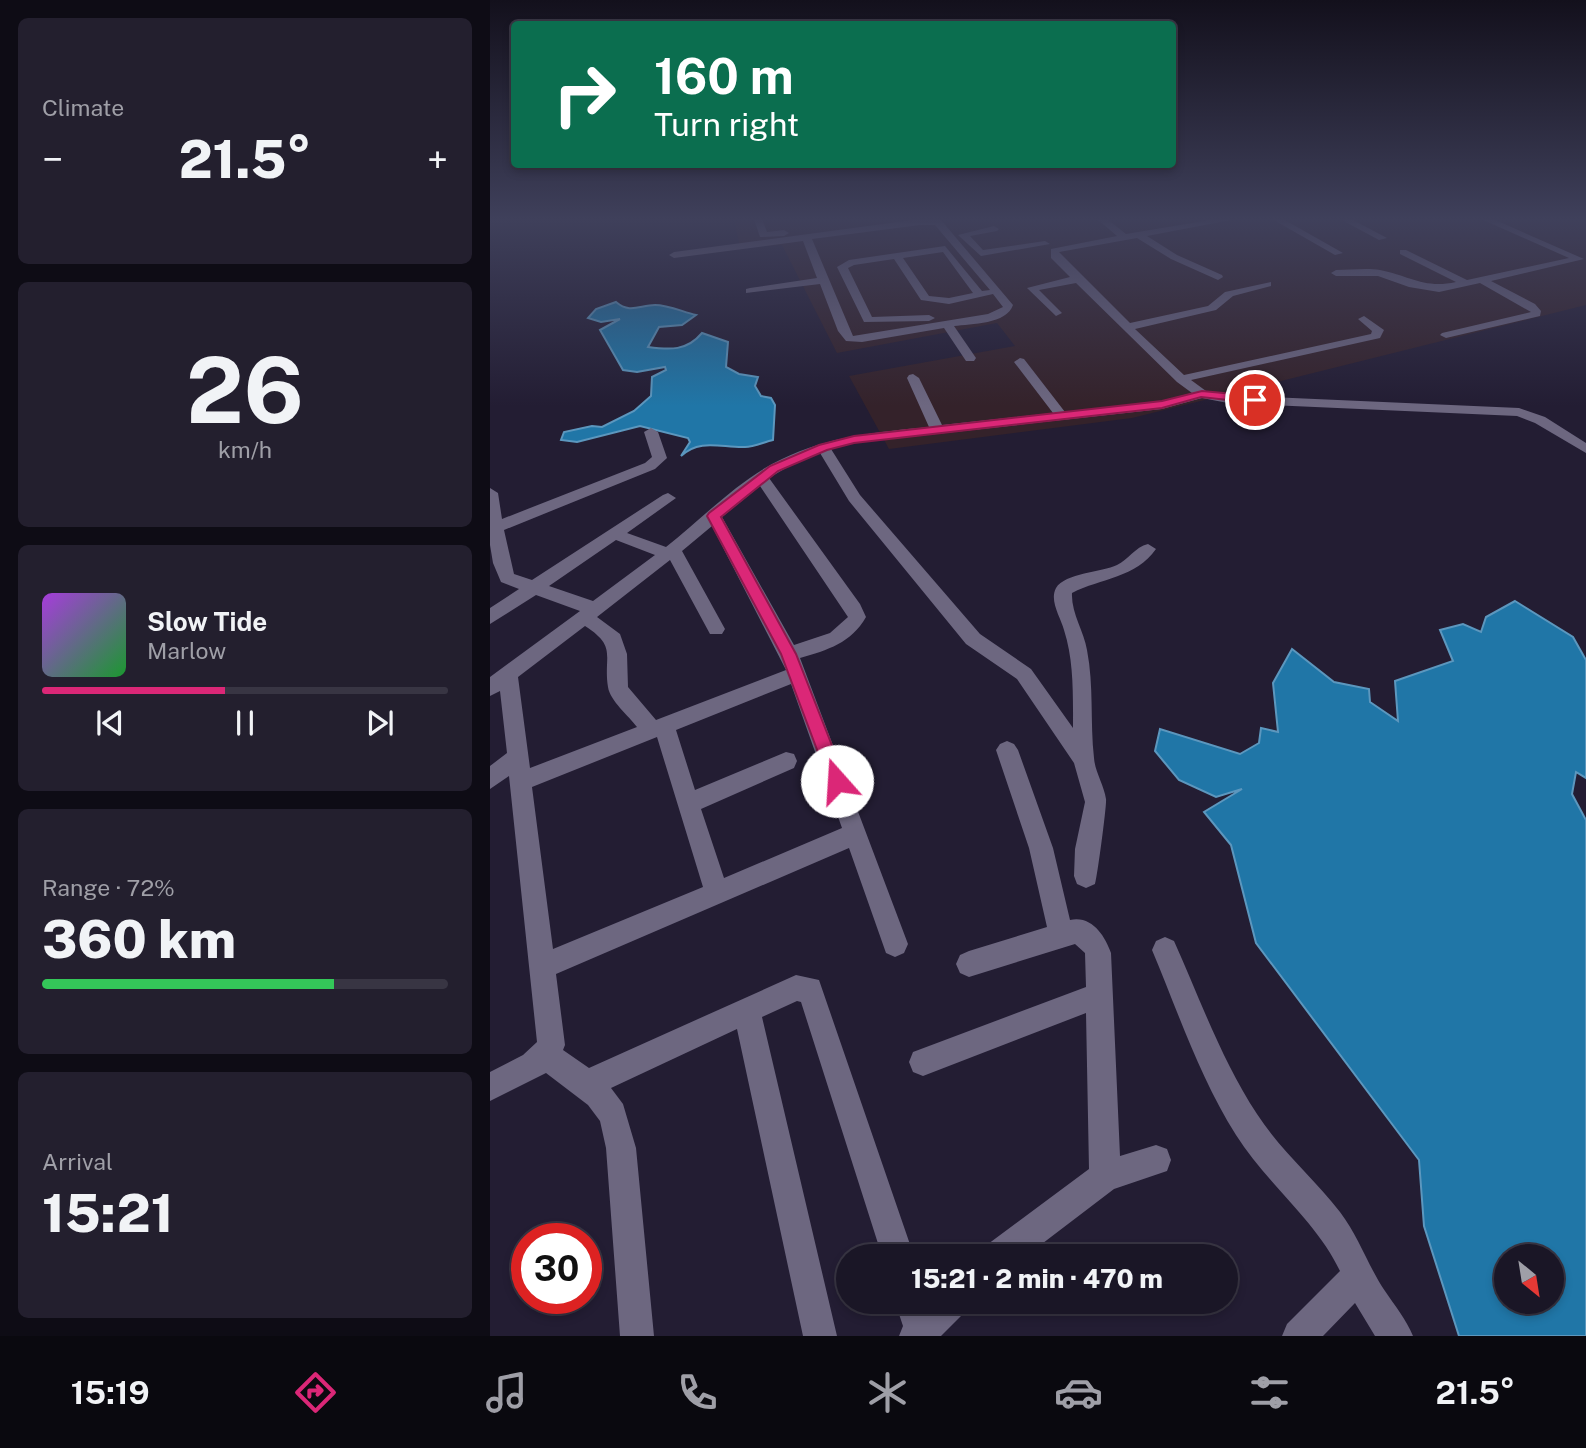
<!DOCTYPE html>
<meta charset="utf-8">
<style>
body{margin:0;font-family:"Public Sans",sans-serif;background:#231f2e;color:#f1f3f6;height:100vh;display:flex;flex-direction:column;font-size:26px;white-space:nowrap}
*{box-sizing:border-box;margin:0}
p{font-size:23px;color:#9f9fa7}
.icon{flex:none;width:38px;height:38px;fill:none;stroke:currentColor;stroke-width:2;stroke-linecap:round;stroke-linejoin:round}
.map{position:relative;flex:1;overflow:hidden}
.details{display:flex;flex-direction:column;gap:18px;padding:18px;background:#0e0c15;width:490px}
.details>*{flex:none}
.top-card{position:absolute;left:21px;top:21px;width:665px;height:147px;border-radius:7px;box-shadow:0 4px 10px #0003,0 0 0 2px #383543;background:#0b6e4f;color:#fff;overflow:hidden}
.needle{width:46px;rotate:150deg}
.fabs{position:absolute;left:1004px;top:1244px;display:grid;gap:14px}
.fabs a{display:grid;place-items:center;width:70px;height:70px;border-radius:50%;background:#1a1626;box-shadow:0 4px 10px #0003,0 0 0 2px #383543;font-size:35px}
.speed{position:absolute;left:21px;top:1223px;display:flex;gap:14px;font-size:35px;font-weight:700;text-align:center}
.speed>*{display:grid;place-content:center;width:91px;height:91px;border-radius:50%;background:#1a1626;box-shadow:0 4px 10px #0003,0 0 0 2px #383543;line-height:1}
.speed .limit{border:10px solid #d22;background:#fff;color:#111}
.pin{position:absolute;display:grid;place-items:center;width:60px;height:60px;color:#fff;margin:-30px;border:4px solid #fff;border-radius:50%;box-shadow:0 2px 7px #0007}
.me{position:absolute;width:77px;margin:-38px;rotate:341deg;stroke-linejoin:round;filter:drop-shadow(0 0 5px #0008)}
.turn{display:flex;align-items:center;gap:24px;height:147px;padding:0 28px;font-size:32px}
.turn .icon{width:91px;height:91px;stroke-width:2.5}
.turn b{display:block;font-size:49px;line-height:60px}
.big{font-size:52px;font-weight:800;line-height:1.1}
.details .tile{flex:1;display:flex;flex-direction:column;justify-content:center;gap:10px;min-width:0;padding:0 24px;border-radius:10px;background:#231f2e}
.details .dial{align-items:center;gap:0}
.dial b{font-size:91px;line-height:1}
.song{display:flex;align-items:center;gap:21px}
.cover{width:84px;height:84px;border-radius:10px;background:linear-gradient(135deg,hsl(280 70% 55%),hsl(130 70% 35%))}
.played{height:7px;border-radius:4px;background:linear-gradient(90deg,#db2777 45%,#383543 45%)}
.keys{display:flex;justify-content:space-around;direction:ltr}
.heat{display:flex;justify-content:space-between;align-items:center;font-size:38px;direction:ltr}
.charge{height:10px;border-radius:5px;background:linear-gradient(90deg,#34c759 72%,#383543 0)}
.trip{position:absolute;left:346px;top:1244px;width:402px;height:70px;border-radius:35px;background:#1a1626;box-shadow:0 4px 10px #0003,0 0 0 2px #383543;font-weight:800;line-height:70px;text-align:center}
.dock{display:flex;height:112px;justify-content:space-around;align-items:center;background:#0a090f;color:#9f9fa7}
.dock .icon{width:49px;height:49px}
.dock .active{color:#db2777}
.dock b{font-size:32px;color:#f1f3f6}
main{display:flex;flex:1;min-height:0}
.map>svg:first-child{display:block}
.commercial{fill:#34222a}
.water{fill:#2076a7;stroke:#5c97be;stroke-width:2;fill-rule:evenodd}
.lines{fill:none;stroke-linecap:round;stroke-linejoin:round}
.minor{fill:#6d6780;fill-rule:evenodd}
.route{fill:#db2777;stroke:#8e194d;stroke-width:2}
</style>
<main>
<section class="details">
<div class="tile"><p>Climate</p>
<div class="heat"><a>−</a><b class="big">21.5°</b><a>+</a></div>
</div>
<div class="tile dial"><b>26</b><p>km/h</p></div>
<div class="tile">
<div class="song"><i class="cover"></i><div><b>Slow Tide</b><p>Marlow</p></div></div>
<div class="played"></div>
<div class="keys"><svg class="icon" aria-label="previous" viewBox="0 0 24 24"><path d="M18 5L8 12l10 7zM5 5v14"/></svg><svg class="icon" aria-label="pause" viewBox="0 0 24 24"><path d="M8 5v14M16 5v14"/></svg><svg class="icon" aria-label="next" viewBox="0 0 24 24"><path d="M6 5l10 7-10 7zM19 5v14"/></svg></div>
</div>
<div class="tile"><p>Range · 72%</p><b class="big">360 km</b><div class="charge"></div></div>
<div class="tile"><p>Arrival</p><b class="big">15:21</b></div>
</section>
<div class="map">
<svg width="1096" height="1336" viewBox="0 0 1096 1336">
<rect width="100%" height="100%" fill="#231d33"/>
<path class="commercial" d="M244 219H1096V305L642 418 399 449 359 376 525 346 507 323 347 353 292 245 250 247Z"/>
<path class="water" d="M126 302C140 314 150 305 165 305 178 305 193 312 206 315L192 325 169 327 158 347C180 350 197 351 212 333L238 342 236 367 249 374 268 377 265 386 271 396 281 398 285 405 283 440C274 442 264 447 255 447 232 448 210 438 191 456L200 442 198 438 150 426 87 442 71 440 74 432 102 426 112 427 144 411 161 396 162 377 176 370 175 367 147 372 133 370 110 330 130 319 111 322 98 318 106 309Z
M1025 601 1083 637 1096 660V778L1086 772 1082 794 1096 820V1336H969L934 1226 929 1160 766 943 741 845 714 812 752 789 726 797 689 780 665 751 670 729 750 754 769 743 771 728 788 732 783 683 802 649 844 682 879 689 880 702 908 721 905 681 963 661 950 630 973 624 991 632 996 617ZM1017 1256H1062V1302H1017Z"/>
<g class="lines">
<path class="minor" d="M264 219H272L277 232 294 230 299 233 294 236 270 237Z
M430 219 451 220 523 305C517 324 481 324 464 326L486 358 484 361H476L454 328 372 342 356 341 348 331 330 284 256 293V289L260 288 327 278 313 241 184 258 179 255 184 252ZM430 225H445L500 290 492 291 455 246 359 260 347 267 374 322 439 321 445 318 439 315 382 317 358 268 364 265 404 259 431 300 459 304 503 294 513 307 498 314 363 336 322 239ZM453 252 483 293 459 298 439 296 413 258Z
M607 219H617L636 234 726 219H746L657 236 687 255 732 275 733 277 728 280 681 259 647 238 569 252 640 323 718 306 735 292 781 282V286L743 296 726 310 645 329 694 375 881 334 882 331 868 319 874 316 894 330 890 338 701 380 716 391 738 395 1029 408 1055 417 1096 443V453L1045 423 1027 416 738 403 712 398 672 409 364 443 341 449 370 495 490 634 541 669 583 728C583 695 584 661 574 630 571 618 559 601 566 588 575 573 612 572 627 565 638 560 645 547 658 544L666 549C646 578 611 578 582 593 581 613 594 631 597 650 604 686 600 722 604 758 605 772 614 785 616 799 617 804 607 879 605 884L596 888 587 884 584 876 585 849 595 802 584 763 527 679 476 644 359 501 330 453 301 465 279 478 370 604 376 617C361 643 338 650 310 658L418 944 414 953 405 957 396 953 359 848 66 974 75 1045 73 1050 99 1068 306 975 329 980 424 1256H392L311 1002 307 1001 272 1017 347 1336H313L247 1029 121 1088 133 1104 146 1148 164 1336H130L116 1148 110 1121 98 1105 56 1073 0 1101V1072L33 1055 47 1042 19 776 0 789V766L17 753 10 691 0 696V677L90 611 46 595 0 624V608L29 589 11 582 3 563 0 545V488L8 493 12 519 155 463 162 457 154 432 161 428 168 432 177 458 165 469 14 530 24 574 42 580 173 495 178 493 186 498 137 533 176 547C213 518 249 479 292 459 339 436 388 432 439 427L417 378 419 375 423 374 429 378 452 425 563 413 524 362 530 358 534 359 575 412 671 401 702 393 687 382 586 283 549 290 572 313 566 316 537 288 580 277 561 258V249L627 236ZM270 486 358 617 340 633 304 645 232 517ZM222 526 296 670 166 720 138 687 137 654 130 634 107 617 180 560 220 634H232L235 629 192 551ZM126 540 165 555 103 601 59 586ZM95 626C128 647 113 656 118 687 120 701 139 716 147 727L40 768 28 677ZM301 684 352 828 234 878 211 809 304 768 307 761 304 754 296 752 205 790 186 730ZM167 737 213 887 63 949 42 787Z
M782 219H793L853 253 845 255Z
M850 219H861L897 238 889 240Z
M991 219H1003L1094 259 1001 281 1045 304 1051 311 1050 316 956 338 950 335 952 333 1041 312 990 283 949 292 919 287 888 276H846L841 273 846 270C860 270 877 268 890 270 920 276 934 289 966 282L910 254V250H916L977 280 1079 258Z
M504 226 509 229 507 231 480 236 493 250 555 241 560 244 491 256 468 235Z
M517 741 524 744 528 750 563 848 580 920C602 915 615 936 621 953L630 1156 666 1145 677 1149 681 1160 677 1171 624 1189 536 1256H494L498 1244 599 1169 596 1013 433 1076 423 1072 419 1062 423 1052 596 987 595 953 585 944 479 977 470 973 466 964 470 955 479 951 557 927 539 848 506 750 510 744Z
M675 937 684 941C710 999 732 1061 767 1114 791 1151 824 1178 850 1212 869 1237 878 1266 895 1291 905 1306 916 1319 923 1336H885L865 1303 833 1336H792L797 1324 850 1271C826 1220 776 1183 746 1135 710 1078 688 1012 662 950L666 941Z
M405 1302H478L473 1314 451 1336H409L413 1326Z"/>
</g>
<linearGradient id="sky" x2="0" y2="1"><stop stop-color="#13101c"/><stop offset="0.54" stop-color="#3f405b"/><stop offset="1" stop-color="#3f405b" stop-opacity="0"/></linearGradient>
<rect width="1096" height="406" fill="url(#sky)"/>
<path class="route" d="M712 391 765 396 770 400 765 403 711 397 672 408 364 443 337 450 288 471 231 517 306 654 356 781 354 787 347 789 341 787 291 654 217 516 219 513 280 466 329 445 364 436 672 401Z"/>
</svg>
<div class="fabs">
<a><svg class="needle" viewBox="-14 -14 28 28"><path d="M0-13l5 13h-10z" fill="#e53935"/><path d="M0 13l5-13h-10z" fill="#9f9fa7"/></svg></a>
</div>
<div class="speed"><div class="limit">30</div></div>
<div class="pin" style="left:765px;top:400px;background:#d93025"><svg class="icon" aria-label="arrive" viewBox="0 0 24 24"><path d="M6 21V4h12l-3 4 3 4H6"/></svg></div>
<svg class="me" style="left:347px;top:781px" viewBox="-20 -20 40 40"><circle r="19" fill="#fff"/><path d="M0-13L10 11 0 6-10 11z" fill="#db2777"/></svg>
<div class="trip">15:21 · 2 min · 470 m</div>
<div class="top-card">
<div class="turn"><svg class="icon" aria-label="right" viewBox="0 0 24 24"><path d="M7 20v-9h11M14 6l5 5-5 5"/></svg><div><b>160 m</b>Turn right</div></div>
</div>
</div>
</main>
<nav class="dock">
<b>15:19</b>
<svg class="icon active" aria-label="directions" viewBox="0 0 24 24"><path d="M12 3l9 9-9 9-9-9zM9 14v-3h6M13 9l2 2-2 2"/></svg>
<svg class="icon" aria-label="music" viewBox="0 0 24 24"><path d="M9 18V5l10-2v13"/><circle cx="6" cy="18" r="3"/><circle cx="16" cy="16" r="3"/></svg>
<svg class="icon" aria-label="phone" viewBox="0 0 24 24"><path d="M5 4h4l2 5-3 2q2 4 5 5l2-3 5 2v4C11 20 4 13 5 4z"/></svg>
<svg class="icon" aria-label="climate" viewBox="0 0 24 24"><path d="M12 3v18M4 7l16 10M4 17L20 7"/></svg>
<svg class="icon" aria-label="car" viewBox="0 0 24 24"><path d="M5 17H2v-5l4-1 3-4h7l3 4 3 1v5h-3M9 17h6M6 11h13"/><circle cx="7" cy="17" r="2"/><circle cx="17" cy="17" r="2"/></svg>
<svg class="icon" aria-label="filters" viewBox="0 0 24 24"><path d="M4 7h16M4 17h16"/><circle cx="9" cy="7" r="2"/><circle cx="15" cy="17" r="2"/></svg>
<b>21.5°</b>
</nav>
